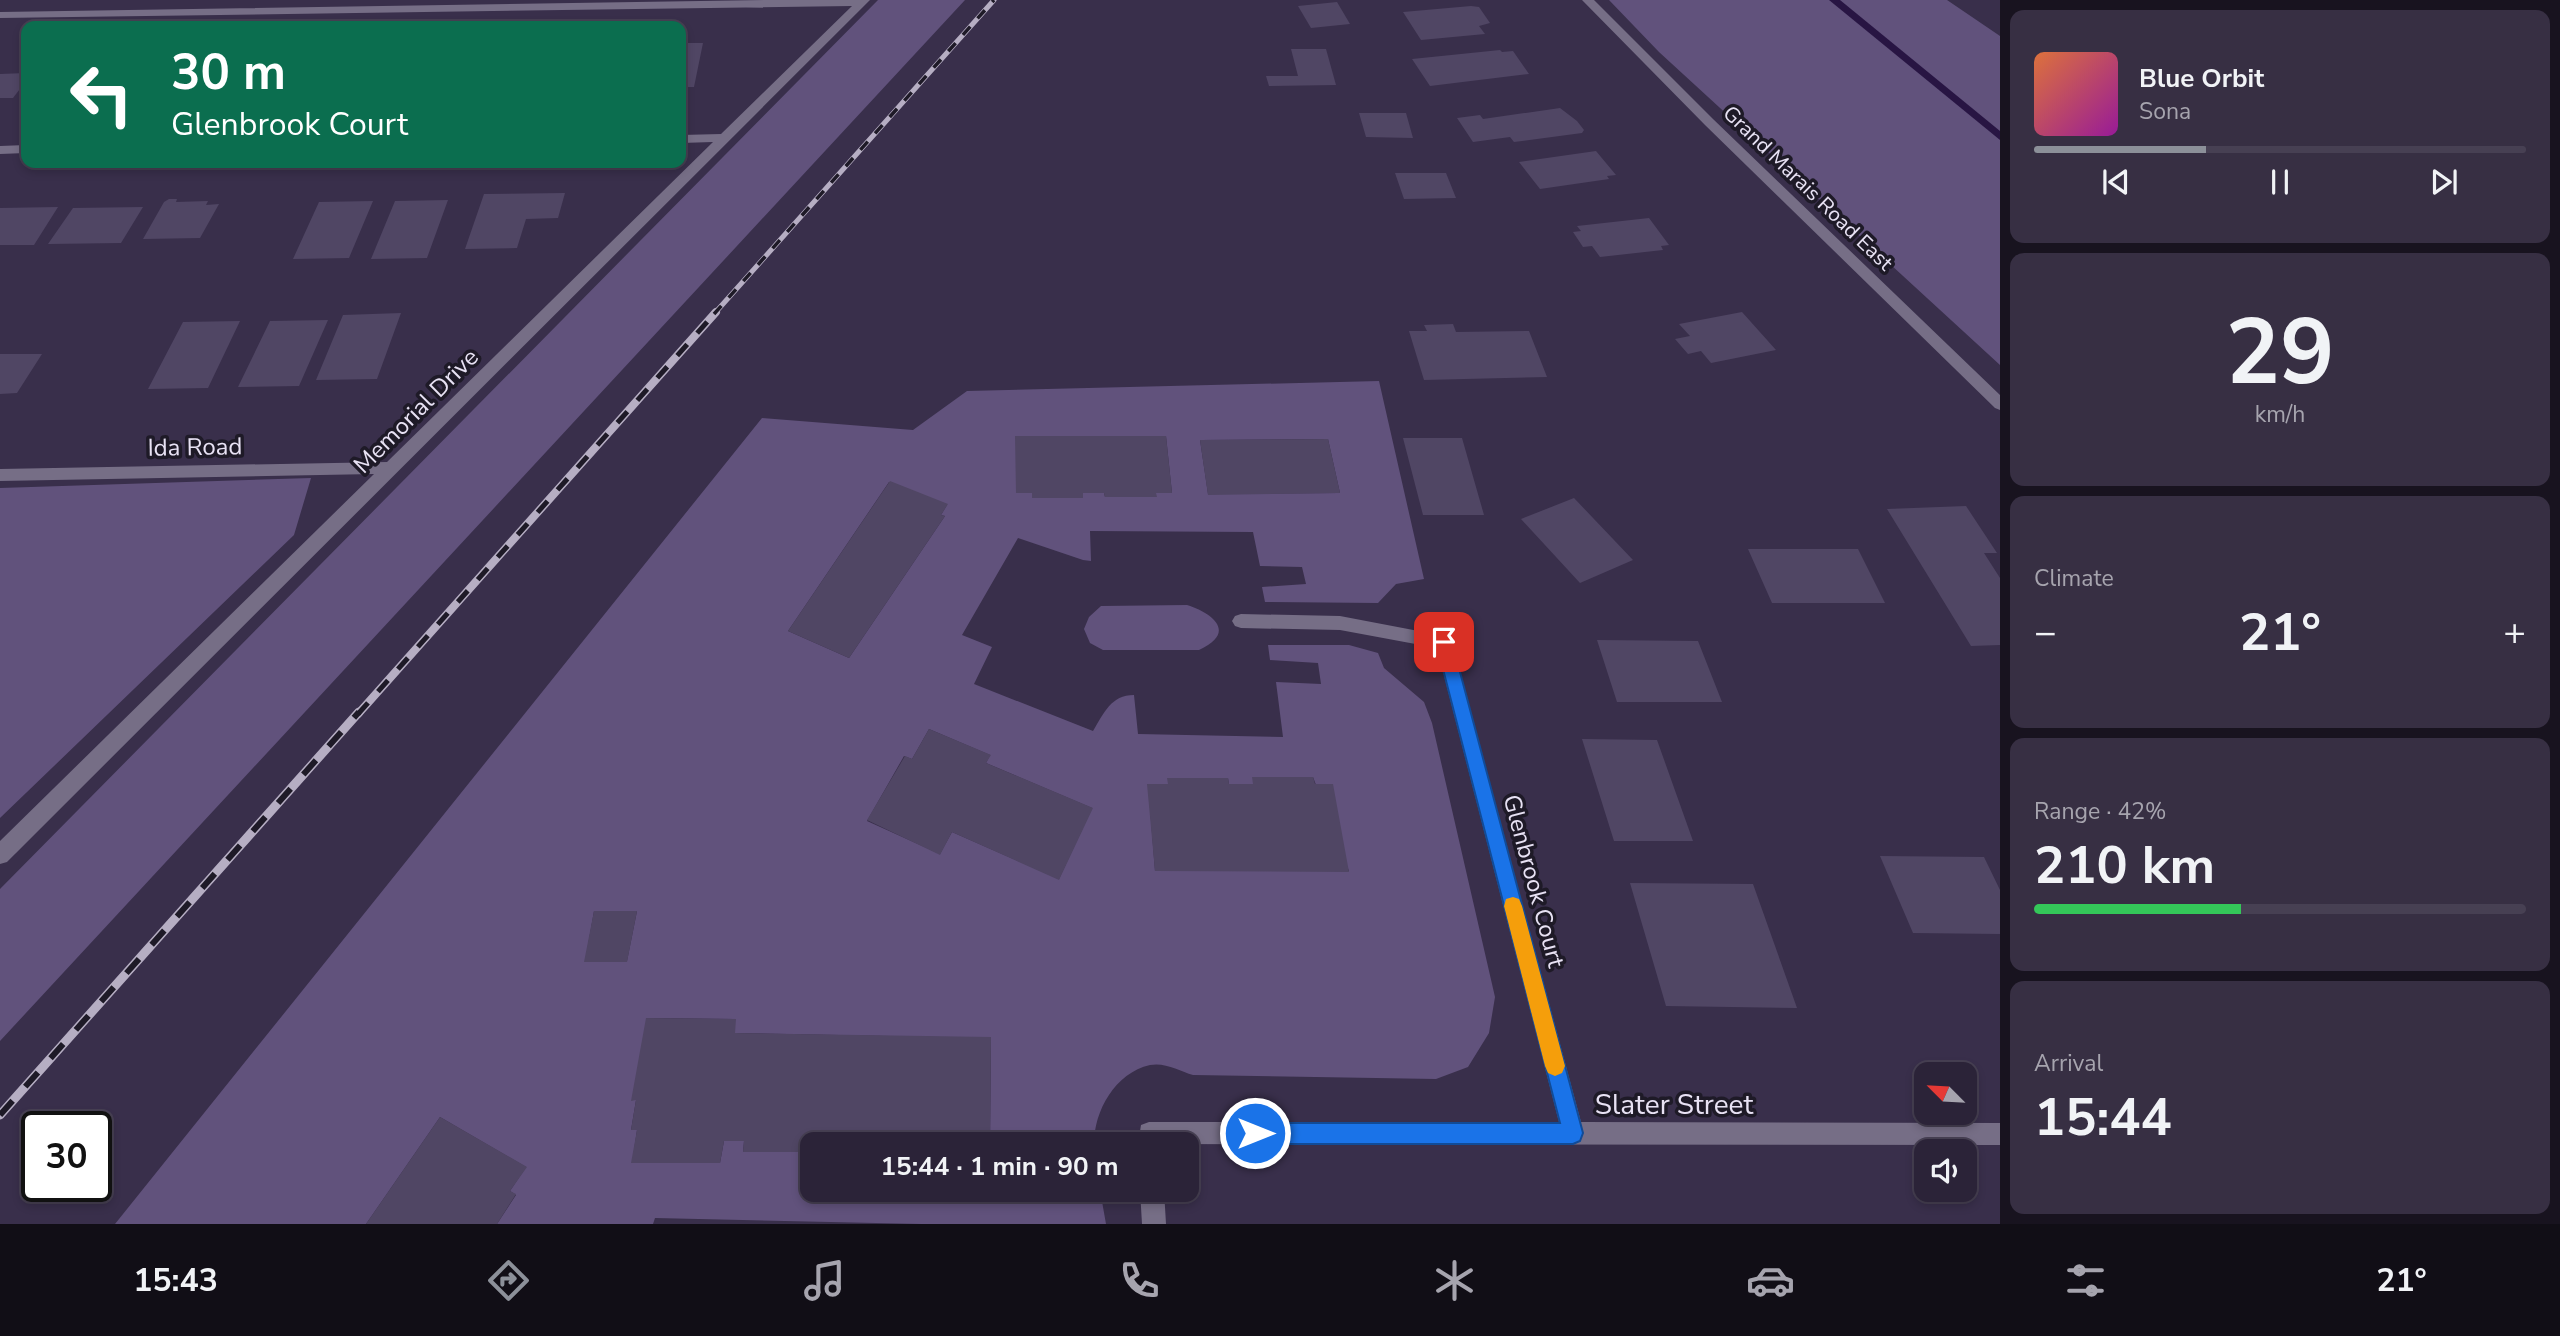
<!DOCTYPE html>
<meta charset="utf-8">
<style>
body{margin:0;font-family:"Nunito Sans",sans-serif;background:#372f43;color:#f1f3f6;height:100vh;display:flex;flex-direction:column;font-size:26px;white-space:nowrap}
*{box-sizing:border-box;margin:0}
p{font-size:23px;color:#a6a4ae}
.icon{flex:none;width:38px;height:38px;fill:none;stroke:currentColor;stroke-width:2;stroke-linecap:round;stroke-linejoin:round}
.map{position:relative;flex:1;overflow:hidden}
.panel{display:flex;flex-direction:column;gap:10px;padding:10px;background:#18131f;width:560px}
.panel>*{flex:none}
.guide{position:absolute;left:21px;top:21px;width:665px;height:147px;border-radius:14px;box-shadow:0 4px 10px #0003,0 0 0 2px #474053;background:#0b6e4f;color:#fff;overflow:hidden}
.needle{width:46px;rotate:294deg}
.tools{position:absolute;left:1914px;top:1062px;display:grid;gap:14px}
.tools a{display:grid;place-items:center;width:63px;height:63px;border-radius:14px;background:#2b2338;box-shadow:0 4px 10px #0003,0 0 0 2px #474053;font-size:35px}
.speed{position:absolute;left:21px;top:1111px;display:flex;gap:14px;font-size:35px;font-weight:700;text-align:center}
.speed>*{display:grid;place-content:center;width:91px;height:91px;border-radius:50%;background:#2b2338;box-shadow:0 4px 10px #0003,0 0 0 2px #474053;line-height:1}
.speed .limit{border:4px solid #111;border-radius:10px;background:#fff;color:#111}
.pin{position:absolute;display:grid;place-items:center;width:60px;height:60px;color:#fff;margin:-30px;border-radius:14px;box-shadow:0 4px 10px #0006}
.me{position:absolute;width:77px;margin:-38px;rotate:90deg;stroke-linejoin:round;filter:drop-shadow(0 0 5px #0008)}
.turn{display:flex;align-items:center;gap:24px;height:147px;padding:0 35px;font-size:32px}
.turn .icon{width:91px;height:91px;stroke-width:2.5}
.turn b{display:block;font-size:49px;line-height:60px}
.big{font-size:52px;font-weight:700;line-height:1.1}
.panel .widget{flex:1;display:flex;flex-direction:column;justify-content:center;gap:10px;min-width:0;padding:0 24px;border-radius:14px;background:#372f43}
.panel .dial{align-items:center;gap:0}
.dial b{font-size:91px;line-height:1}
.song{display:flex;align-items:center;gap:21px}
.cover{width:84px;height:84px;border-radius:10px;background:linear-gradient(135deg,hsl(20 70% 55%),hsl(300 70% 35%))}
.played{height:7px;border-radius:4px;background:linear-gradient(90deg,#8c9099 35%,#474053 35%)}
.keys{display:flex;justify-content:space-around;direction:ltr}
.heat{display:flex;justify-content:space-between;align-items:center;font-size:38px;direction:ltr}
.charge{height:10px;border-radius:5px;background:linear-gradient(90deg,#34c759 42%,#474053 0)}
.trip{position:absolute;left:800px;top:1132px;width:399px;height:70px;border-radius:14px;background:#2b2338;box-shadow:0 4px 10px #0003,0 0 0 2px #474053;font-weight:700;line-height:70px;text-align:center}
.tabs{display:flex;height:112px;justify-content:space-around;align-items:center;background:#110e16;color:#a6a4ae}
.tabs .icon{width:49px;height:49px}
.tabs .selected{color:#8c9099}
.tabs b{font-size:32px;color:#f1f3f6}
main{display:flex;flex:1;min-height:0}
.map>svg:first-child{display:block}
.green{fill:#61527c;fill-rule:evenodd}
.lines{fill:none;stroke-linecap:round;stroke-linejoin:round}
.stream{fill:#281543;fill-rule:evenodd}
.building{fill:#504664}
.minor{fill:#766e86;fill-rule:evenodd}
.rail-far2-casing{stroke:#b6aec3;stroke-width:5}
.rail-far1-casing{stroke:#b6aec3;stroke-width:8}
.rail-casing{stroke:#b6aec3;stroke-width:9}
.rail-far2{stroke:#1e1a27;stroke-width:3.5;stroke-dasharray:11;stroke-linecap:butt}
.rail-far1{stroke:#1e1a27;stroke-width:5;stroke-dasharray:15;stroke-linecap:butt}
.rail{stroke:#1e1a27;stroke-width:6;stroke-dasharray:19;stroke-linecap:butt}
.route{fill:#1a73e8;stroke:#114b97;stroke-width:2}
.slow{fill:#f59e0b}
.labels{text-anchor:middle;stroke-width:7;stroke-linejoin:round;paint-order:stroke}
.far-street-label{font-size:21px;fill:#e8e2f4;stroke:#1e1a27}
.street-label{font-size:24px;fill:#e8e2f4;stroke:#1e1a27}
.near-street-label{font-size:28px;fill:#e8e2f4;stroke:#1e1a27}
</style>
<main>
<div class="map">
<svg width="2000" height="1224" viewBox="0 0 2000 1224">
<rect width="100%" height="100%" fill="#392f4b"/>
<path class="green" d="M878 0H965L0 1041V889Z
M1609 0H1947L2000 36V365L1659 52Z
M1379 381 1424 579 1396 584 1378 603 1265 602 1262 587 1306 584 1302 567 1260 566 1253 532 1090 531 1091 561 1083 560 1018 538 962 635 992 647 974 684 1093 731C1104 713 1111 695 1134 695L1138 734 1283 737 1276 682 1321 684 1318 663 1270 660 1268 645H1349L1378 653 1384 668 1424 702 1432 723 1495 997 1489 1033 1468 1067 1436 1079 1193 1075C1180 1071 1165 1062 1150 1065 1115 1073 1094 1111 1094 1144H990L991 1038 735 1033V1019L647 1018 632 1100H636L631 1130H637L632 1163H720L724 1141H744L743 1152H812V1190H1100L1106 1224H921L655 1218 653 1224H497L516 1195 510 1191 526 1167 440 1117 366 1224H115L762 418 913 430 967 391ZM1016 436H1166L1172 493H1156V497H1105L1104 493H1083V498H1032V493H1016ZM1328 439 1340 493 1208 494 1200 440ZM889 482 947 505 941 515 945 516 849 658 788 631ZM929 729 990 755 986 763 1092 808 1059 879 952 832 940 854 867 821 904 756 912 759ZM1253 777H1313L1349 871H1155L1148 784H1168V778H1228L1229 784H1253ZM594 911H637L627 961 585 962Z
M311 478 294 535 0 818V488Z
M1187 605C1215 614 1236 633 1199 650H1103L1090 643 1084 629 1089 617 1101 606Z"/>
<g class="lines">
<path class="stream" d="M1829 0H1840L2000 131V140Z"/>
</g>
<path class="building" d="M1337 2 1350 24 1311 28 1298 6Z
M1471 6 1479 7 1490 23 1479 26 1485 34 1421 40 1403 12Z
M681 43H703L694 87H681Z
M1291 49H1326L1336 85 1269 86 1266 76H1298Z
M1500 50 1502 52 1513 51 1529 74 1430 86 1412 59Z
M26 73V81L13 98H0V74Z
M1560 108 1577 121 1584 130 1582 133 1514 142 1510 137 1473 142 1457 118 1480 115 1483 119Z
M1359 113H1406L1413 138 1366 137Z
M1596 151 1616 175 1607 176 1609 179 1540 189 1519 162Z
M1395 173H1446L1456 198 1404 199Z
M565 193 558 218 526 219 517 248 465 249 484 194Z
M169 199H177L176 202 208 201 206 205 219 204 200 238 143 239 164 202Z
M448 200 427 258 371 259 395 201Z
M373 201 349 258 293 259 319 202Z
M58 207 34 245H0V208Z
M143 207 121 243 48 244 73 208Z
M1649 218 1669 245 1661 246 1663 250 1600 257 1592 246 1583 247 1573 232 1581 231 1577 226Z
M1742 312 1776 350 1711 363 1701 351 1688 354 1675 339 1690 336 1679 324Z
M401 313 377 379 316 380 343 315Z
M328 320 299 386 238 387 270 321Z
M240 321 208 388 148 389 183 322Z
M1453 324 1456 332 1529 331 1547 377 1424 380 1409 331H1427L1424 325Z
M0 354H42L17 393 0 394Z
M1015 436H1166L1172 493H1156L1157 497H1105L1104 493H1083V498H1032V493H1016Z
M1403 438H1462L1484 515H1423Z
M1328 439 1340 493 1208 495 1200 440Z
M890 481 948 504 941 515 945 516 849 658 788 631Z
M1574 498 1633 560 1580 583 1521 519Z
M1966 506 1997 553H1984L2000 578V645L1971 646 1887 509Z
M1748 549H1858L1885 603H1772Z
M1597 640 1698 641 1722 702H1617Z
M929 729 991 755 986 763 1093 808 1059 880 952 832 940 855 867 820 905 756 912 759Z
M1582 739 1657 740 1693 841H1614Z
M1252 777H1313L1315 784H1333L1349 872 1155 871 1147 784H1168L1167 778H1228L1229 784H1253Z
M1880 856 1984 857 2000 890V934L1913 933Z
M1630 883 1753 884 1797 1008 1666 1006Z
M594 911H637L627 962H584Z
M646 1018 736 1019 735 1033 991 1037 990 1144H812V1152H743L744 1141H724L720 1163H631L637 1130H631L636 1100 631 1101Z
M440 1117 527 1167 510 1191 516 1194 497 1224H366Z"/>
<g class="lines">
<path class="minor" d="M768 0H870L7 862 0 864V841L374 474 0 481V469L387 462 713 142 681 143V135L721 134 852 6 0 18V12Z
M1582 0H1594L1713 119 2000 395V410L1995 408 1705 125Z
M26 145V153L0 154V146Z
M1241 614 1340 616 1450 637 1581 1122 2000 1123V1145L1138 1144 1141 1125 1149 1122H1559L1437 648 1340 630 1241 628 1235 626 1232 621 1235 616Z
M1140 1190H1164L1166 1224H1142Z"/>
<defs>
<path id="rail-far2" d="M714 314 994 0"/>
<path id="rail-far1" d="M358 714 716 312"/>
<path id="rail" d="M0 1115 359 712"/>
</defs>
<use href="#rail-far2" class="rail-far2-casing"/>
<use href="#rail-far1" class="rail-far1-casing"/>
<use href="#rail" class="rail-casing"/>
<use href="#rail-far2" class="rail-far2"/>
<use href="#rail-far1" class="rail-far1"/>
<use href="#rail" class="rail"/>
</g>
<path class="route" d="M1444 635 1450 637 1452 642 1583 1133 1580 1141 1573 1144H1255L1247 1141 1244 1133 1247 1126 1255 1123H1560L1436 642 1438 637Z"/>
<path class="slow" d="M1513 897 1519 899 1522 906 1565 1066 1562 1073 1555 1076 1548 1073 1545 1066 1504 906 1506 899Z"/>
<g class="labels">
<g class="far-street-label">
<text transform="translate(1808 188) rotate(44)" y="7">Grand Marais Road East</text>
</g>
<g class="street-label">
<text transform="translate(416 411) rotate(-45)" y="8">Memorial Drive</text>
<text transform="translate(195 447) rotate(-1)" y="8">Ida Road</text>
<text transform="translate(1534 881) rotate(75)" y="8">Glenbrook Court</text>
</g>
<g class="near-street-label">
<text x="1674" y="1114">Slater Street</text>
</g>
</g>
</svg>
<div class="tools">
<a><svg class="needle" viewBox="-14 -14 28 28"><path d="M0-13l5 13h-10z" fill="#e53935"/><path d="M0 13l5-13h-10z" fill="#a6a4ae"/></svg></a>
<a><svg class="icon" aria-label="sound" viewBox="0 0 24 24"><path d="M4 9h4l5-4v14l-5-4H4zM17 9q2 3 0 6"/></svg></a>
</div>
<div class="speed"><div class="limit">30</div></div>
<div class="pin" style="left:1444px;top:642px;background:#d93025"><svg class="icon" aria-label="arrive" viewBox="0 0 24 24"><path d="M6 21V4h12l-3 4 3 4H6"/></svg></div>
<svg class="me" style="left:1255px;top:1133px" viewBox="-20 -20 40 40"><circle r="17" fill="#1a73e8" stroke="#fff" stroke-width="3"/><path d="M0-11L8 9 0 5-8 9z" fill="#fff"/></svg>
<div class="trip">15:44 · 1 min · 90 m</div>
<div class="guide">
<div class="turn"><svg class="icon" aria-label="left" viewBox="0 0 24 24"><path d="M17 20v-9H6M10 6l-5 5 5 5"/></svg><div><b>30 m</b>Glenbrook Court</div></div>
</div>
</div>
<section class="panel">
<div class="widget">
<div class="song"><i class="cover"></i><div><b>Blue Orbit</b><p>Sona</p></div></div>
<div class="played"></div>
<div class="keys"><svg class="icon" aria-label="previous" viewBox="0 0 24 24"><path d="M18 5L8 12l10 7zM5 5v14"/></svg><svg class="icon" aria-label="pause" viewBox="0 0 24 24"><path d="M8 5v14M16 5v14"/></svg><svg class="icon" aria-label="next" viewBox="0 0 24 24"><path d="M6 5l10 7-10 7zM19 5v14"/></svg></div>
</div>
<div class="widget dial"><b>29</b><p>km/h</p></div>
<div class="widget"><p>Climate</p>
<div class="heat"><a>−</a><b class="big">21°</b><a>+</a></div>
</div>
<div class="widget"><p>Range · 42%</p><b class="big">210 km</b><div class="charge"></div></div>
<div class="widget"><p>Arrival</p><b class="big">15:44</b></div>
</section>
</main>
<nav class="tabs">
<b>15:43</b>
<svg class="icon selected" aria-label="directions" viewBox="0 0 24 24"><path d="M12 3l9 9-9 9-9-9zM9 14v-3h6M13 9l2 2-2 2"/></svg>
<svg class="icon" aria-label="music" viewBox="0 0 24 24"><path d="M9 18V5l10-2v13"/><circle cx="6" cy="18" r="3"/><circle cx="16" cy="16" r="3"/></svg>
<svg class="icon" aria-label="phone" viewBox="0 0 24 24"><path d="M5 4h4l2 5-3 2q2 4 5 5l2-3 5 2v4C11 20 4 13 5 4z"/></svg>
<svg class="icon" aria-label="climate" viewBox="0 0 24 24"><path d="M12 3v18M4 7l16 10M4 17L20 7"/></svg>
<svg class="icon" aria-label="car" viewBox="0 0 24 24"><path d="M5 17H2v-5l4-1 3-4h7l3 4 3 1v5h-3M9 17h6M6 11h13"/><circle cx="7" cy="17" r="2"/><circle cx="17" cy="17" r="2"/></svg>
<svg class="icon" aria-label="filters" viewBox="0 0 24 24"><path d="M4 7h16M4 17h16"/><circle cx="9" cy="7" r="2"/><circle cx="15" cy="17" r="2"/></svg>
<b>21°</b>
</nav>
